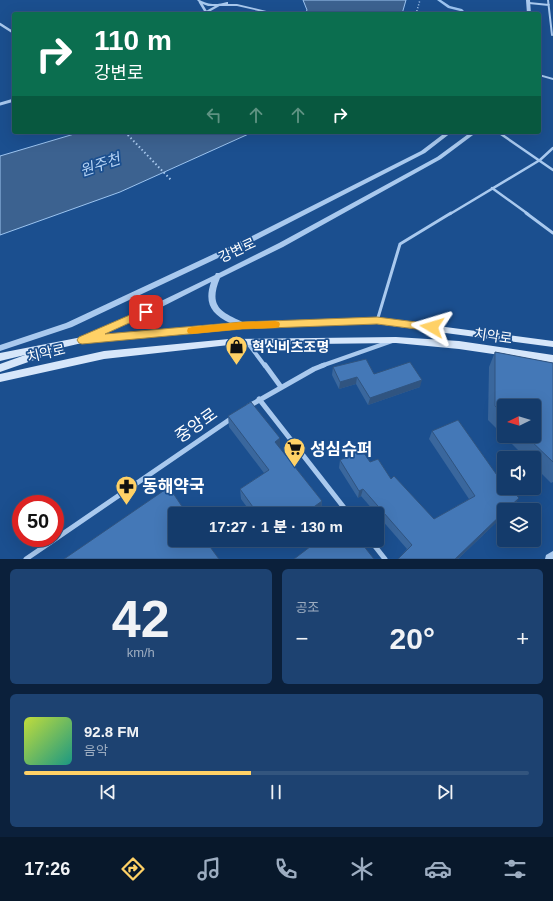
<!DOCTYPE html>
<html lang="ko">
<meta charset="utf-8">
<style>
body{margin:0;font-family:Arial,"Noto Sans KR",sans-serif;background:#1d4271;color:#f1f3f6;height:100vh;display:flex;flex-direction:column;font-size:15px;white-space:nowrap}
*{box-sizing:border-box;margin:0}
p{font-size:13px;color:#9dadc1}
.icon{flex:none;width:22px;height:22px;fill:none;stroke:currentColor;stroke-width:2;stroke-linecap:round;stroke-linejoin:round}
.map{position:relative;height:559px;overflow:hidden}
.sheet{display:flex;flex-direction:column;gap:10px;padding:10px;background:#0b203b;flex:1}
.sheet>*{flex:none}
.hud{position:absolute;left:12px;top:12px;width:529px;height:122px;border-radius:4px;box-shadow:0 4px 16px #0002,0 0 0 1px #33557e;background:#0b6e4f;color:#fff;overflow:hidden}
.needle{width:26px;rotate:265deg}
.buttons{position:absolute;left:497px;top:399px;display:grid;gap:8px}
.buttons a{display:grid;place-items:center;width:44px;height:44px;border-radius:4px;background:#143b6b;box-shadow:0 4px 16px #0002,0 0 0 1px #33557e;font-size:20px}
.speed{position:absolute;left:12px;top:495px;display:flex;gap:8px;font-size:20px;font-weight:700;text-align:center}
.speed>*{display:grid;place-content:center;width:52px;height:52px;border-radius:50%;background:#143b6b;box-shadow:0 4px 16px #0002,0 0 0 1px #33557e;line-height:1}
.speed .limit{border:6px solid #d22;background:#fff;color:#111}
.pin{position:absolute;display:grid;place-items:center;width:34px;height:34px;color:#fff;margin:-17px;border-radius:8px;box-shadow:0 2px 6px #0006}
.me{position:absolute;width:44px;margin:-22px;rotate:277deg;stroke-linejoin:round;filter:drop-shadow(0 0 3px #0008)}
.turn{display:flex;align-items:center;gap:14px;height:84px;padding:0 16px;font-size:18px}
.turn .icon{width:52px;height:52px;stroke-width:2.5}
.turn b{display:block;font-size:28px;line-height:34px}
.lanes{display:flex;align-items:center;height:38px;padding:0 16px;background:#0003;justify-content:center;gap:20px;direction:ltr}
.lanes .off{opacity:.35}
.big{font-size:30px;font-weight:800;line-height:1.1}
.sheet .card{flex:1;display:flex;flex-direction:column;justify-content:center;gap:6px;min-width:0;padding:0 14px;border-radius:6px;background:#1d4271}
.sheet .dial{align-items:center;gap:0}
.dial b{font-size:52px;line-height:1}
.song{display:flex;align-items:center;gap:12px}
.cover{width:48px;height:48px;border-radius:6px;background:linear-gradient(135deg,hsl(70 70% 55%),hsl(170 70% 35%))}
.played{height:4px;border-radius:2px;background:linear-gradient(90deg,#ffd166 45%,#33557e 45%)}
.keys{display:flex;justify-content:space-around;direction:ltr}
.heat{display:flex;justify-content:space-between;align-items:center;font-size:22px;direction:ltr}
.sheet .tiles{flex:1;display:grid;gap:10px;grid-template-columns:1fr 1fr}
.card:last-child{grid-column:span 2}
.trip{position:absolute;left:168px;top:507px;width:216px;height:40px;border-radius:4px;background:#143b6b;box-shadow:0 4px 16px #0002,0 0 0 1px #33557e;font-weight:800;line-height:40px;text-align:center}
.tab-bar{display:flex;height:64px;justify-content:space-around;align-items:center;background:#08182b;color:#9dadc1}
.tab-bar .icon{width:28px;height:28px}
.tab-bar .on{color:#ffd166}
.tab-bar b{font-size:18px;color:#f1f3f6}
.map>svg:first-child{display:block}
.water{fill:#3c6290;stroke:#9cc4f0}
.lines{fill:none;stroke-linecap:round;stroke-linejoin:round}
.stream{fill:#9cc4f0;fill-rule:evenodd}
.path-far1{stroke:#a9c9ee;stroke-width:1.5;stroke-dasharray:1 2;stroke-linecap:butt}
.path{stroke:#a9c9ee;stroke-width:2;stroke-dasharray:1.5 2.5;stroke-linecap:butt}
.service-far2{stroke:#a9c9ee;stroke-width:2}
.service-far1{stroke:#a9c9ee;stroke-width:2.5}
.service{stroke:#a9c9ee;stroke-width:3}
.minor-far3{stroke:#a9c9ee;stroke-width:2.5}
.minor-far2{stroke:#a9c9ee;stroke-width:3}
.minor-far1{stroke:#a9c9ee;stroke-width:4}
.minor{stroke:#a9c9ee;stroke-width:5}
.tertiary{fill:#a9c9ee;fill-rule:evenodd}
.secondary{fill:#d6e6fa;fill-rule:evenodd}
.wall{fill:#3a679d;fill-rule:evenodd}
.shaded-wall{fill:#305480}
.building{fill:#4478b7;stroke:#305480}
.route{fill:#ffd166;stroke:#a68842}
.slow{fill:#f59e0b}
.labels{text-anchor:middle;stroke-width:3.5;stroke-linejoin:round;paint-order:stroke}
.street-label{font-size:14px;fill:#fff;stroke:#1b4f8f}
.poi-label{font-size:14px;font-weight:bold;fill:#fff;stroke:#1b4f8f;text-anchor:start}
.water-label{font-size:15px;font-style:italic;fill:#b5d3f5;stroke:#1b4f8f}
.near-street-label{font-size:17px;fill:#fff;stroke:#1b4f8f}
.near-poi-label{font-size:17px;font-weight:bold;fill:#fff;stroke:#1b4f8f;text-anchor:start}
</style>
<div class="map">
<svg width="553" height="559" viewBox="0 0 553 559">
<rect width="100%" height="100%" fill="#1b4f8f"/>
<path class="water" d="M303 0H406L402 14H305L307 10Z
M81 132H253L120 192 0 235V156Z"/>
<g class="lines">
<path class="stream" d="M437 0H441L450 6 462 9 467 14H463L460 11 448 8Z"/>
<path class="path-far1" d="M416 14 420 0"/>
<path class="path" d="M125 132 172 181"/>
<path class="service-far2" d="M548 0 552 35
M529 3 549 5"/>
<path class="service-far1" d="M498 132 553 170
M492 188 528 214
M450 214 540 160 553 148"/>
<path class="service" d="M526 213 553 233
M377 321 400 244 451 213"/>
<path class="minor-far3" d="M200 2 206 12
M203 14 219 5
M0 24 14 33"/>
<path class="minor-far2" d="M0 104 14 100"/>
<path class="minor-far1" d="M247 342 265 366
M321 366 392 341"/>
<path class="minor" d="M265 365 281 387
M259 399 349 514
M249 406 314 369 324 365
M370 540 385 559
M26 559 232 418"/>
<path class="tertiary" d="M197 0C202 0 202 2 207 3 213 5 221 4 227 2H228V4H237L279 14H272L237 6H208L200 3Z
M526 0H530L531 14H527Z
M539 74 553 78V80L539 76Z
M446 132H452L425 153 252 242 72 327 0 351V345L66 323 248 238 421 151Z
M471 132H477L441 159 283 247 220 278C208 307 221 312 245 323L246 325 245 327C239 328 235 325 230 323 211 314 204 303 211 282L136 320 86 342 83 343 80 342 79 340 80 338 130 316 215 275 216 273H219L279 243 437 157Z
M553 551V559H545L546 555Z"/>
<path class="secondary" d="M377 318 553 341V347L377 324 242 328 82 343 52 350 51 354 0 372V364L25 355 0 361V353L82 337 242 322Z
M396 337 459 341 553 355V363L459 349 396 343 229 345 104 359 0 382V374L104 351 229 339Z"/>
</g>
<path class="wall" d="M495 352 553 363V482L551 483 534 466V458H526L488 420 489 367ZM504 406 534 436H504Z
M333 367 374 374 420 387 368 405 356 384 339 389 332 375Z
M228 416 280 449 322 501 321 510 316 514H252L241 499 240 489 264 473 229 427Z
M432 431 499 478 519 498 514 505 509 510H504V515L458 559H398L407 549 361 496 358 498 339 468 340 460 370 462 391 479 434 519 469 499 429 439Z
M270 540H281L274 545Z"/>
<path class="shaded-wall" d="M357 377 356 384 339 389 340 382Z
M422 380 420 387 368 405 370 398Z
M280 438V449L275 442Z
M363 489 361 496 358 498 359 491Z
M519 498 514 505 509 510H506Z
M322 501 321 510 316 514H304Z
M504 512V515L458 559H455Z
M274 540H281L274 545Z"/>
<path class="building" d="M495 352 553 363V462L526 436H534V406H504V414L495 406Z
M366 359 374 374 410 362 422 380 370 398 357 377 340 382 333 367Z
M251 402 280 438 275 442 322 501 304 514H258L240 489 269 470 228 416Z
M458 420 499 478 504 483V488H509L519 498 506 510H504V512L455 559H398L412 545 363 489 359 491 340 460 362 450 370 462 378 459 391 479 394 476 434 519 475 496 432 431Z
M169 487 187 514H175V540H205L219 559H64Z
M319 540H359L374 559H294Z"/>
<path class="route" d="M146 308 149 309 150 312 149 314 105 334 242 322 377 317 432 324 435 325 437 327 435 330 432 331 377 324 242 329 82 344 79 343 77 340 79 337Z"/>
<path class="slow" d="M275 321 279 322 280 324 279 327 275 328 242 329 192 334 188 333 187 331 188 328 192 327 242 322Z"/>
<defs>
<symbol id="shop-pin" viewBox="-11 -11 22 30"><path d="M0 17L-7.5 6A9.5 9.5 0 1 1 7.5 6Z" fill="#ffd166" stroke="#1b4f8f"/><path d="M-5-2.5h2.3a2.7 3.5 0 0 1 5.4 0H5L5.5 6h-11ZM-1.5-2.5h3a1.5 2.3 0 0 0-3 0Z" fill="#111"/></symbol>
<symbol id="supermarket-pin" viewBox="-11 -11 22 30"><path d="M0 17L-7.5 6A9.5 9.5 0 1 1 7.5 6Z" fill="#ffd166" stroke="#1b4f8f"/><path d="M-6-5.5h2.5l.6 2H6L4.5 2H-2.5L-4.4-4H-6ZM-1.5 3.2a1.3 1.3 0 1 0 .1 0ZM3 3.2a1.3 1.3 0 1 0 .1 0Z" fill="#111"/></symbol>
<symbol id="pharmacy-pin" viewBox="-11 -11 22 30"><path d="M0 17L-7.5 6A9.5 9.5 0 1 1 7.5 6Z" fill="#ffd166" stroke="#1b4f8f"/><path d="M-2-6h4v4h4v4h-4v4h-4v-4h-4v-4h4Z" fill="#111"/></symbol>
</defs>
<g fill-rule="evenodd">
<use href="#shop-pin" x="224" y="334" width="25" height="34"/>
<use href="#supermarket-pin" x="282" y="436" width="25" height="34"/>
<use href="#pharmacy-pin" x="114" y="474" width="25" height="34"/>
</g>
<g class="labels">
<g class="street-label">
<text transform="translate(237 250) rotate(-25)" y="5">강변로</text>
<text transform="translate(493 336) rotate(8)" y="5">치악로</text>
<text transform="translate(46 353) rotate(-13)" y="5">치악로</text>
</g>
<g class="poi-label">
<text x="252" y="352">혁신비츠조명</text>
</g>
<g class="water-label">
<text transform="translate(100 165) rotate(-19)" y="5">원주천</text>
</g>
<g class="near-street-label">
<text transform="translate(196 425) rotate(-35)" y="6">중앙로</text>
</g>
<g class="near-poi-label">
<text x="310" y="455">성심슈퍼</text>
<text x="142" y="492">동해약국</text>
</g>
</g>
</svg>
<div class="buttons">
<a><svg class="needle" viewBox="-14 -14 28 28"><path d="M0-13l5 13h-10z" fill="#e53935"/><path d="M0 13l5-13h-10z" fill="#9dadc1"/></svg></a>
<a><svg class="icon" aria-label="sound" viewBox="0 0 24 24"><path d="M4 9h4l5-4v14l-5-4H4zM17 9q2 3 0 6"/></svg></a>
<a><svg class="icon" aria-label="layers" viewBox="0 0 24 24"><path d="M12 4l9 5-9 5-9-5zM3 14l9 5 9-5"/></svg></a>
</div>
<div class="speed"><div class="limit">50</div></div>
<div class="pin" style="left:146px;top:312px;background:#d93025"><svg class="icon" aria-label="arrive" viewBox="0 0 24 24"><path d="M6 21V4h12l-3 4 3 4H6"/></svg></div>
<svg class="me" style="left:432px;top:327px" viewBox="-20 -20 40 40"><path d="M0-17L14 15 0 8-14 15z" fill="#ffd166" stroke="#fff" stroke-width="4"/></svg>
<div class="trip">17:27 · 1 분 · 130 m</div>
<div class="hud">
<div class="turn"><svg class="icon" aria-label="right" viewBox="0 0 24 24"><path d="M7 20v-9h11M14 6l5 5-5 5"/></svg><div><b>110 m</b>강변로</div></div>
<div class="lanes"><svg class="icon off" aria-label="left" viewBox="0 0 24 24"><path d="M17 20v-9H6M10 6l-5 5 5 5"/></svg><svg class="icon off" aria-label="ahead" viewBox="0 0 24 24"><path d="M12 20V5M6 11l6-6 6 6"/></svg><svg class="icon off" aria-label="ahead" viewBox="0 0 24 24"><path d="M12 20V5M6 11l6-6 6 6"/></svg><svg class="icon" aria-label="right" viewBox="0 0 24 24"><path d="M7 20v-9h11M14 6l5 5-5 5"/></svg></div>
</div>
</div>
<section class="sheet">
<div class="tiles">
<div class="card dial"><b>42</b><p>km/h</p></div>
<div class="card"><p>공조</p>
<div class="heat"><a>−</a><b class="big">20°</b><a>+</a></div>
</div>
<div class="card">
<div class="song"><i class="cover"></i><div><b>92.8 FM</b><p>음악</p></div></div>
<div class="played"></div>
<div class="keys"><svg class="icon" aria-label="previous" viewBox="0 0 24 24"><path d="M18 5L8 12l10 7zM5 5v14"/></svg><svg class="icon" aria-label="pause" viewBox="0 0 24 24"><path d="M8 5v14M16 5v14"/></svg><svg class="icon" aria-label="next" viewBox="0 0 24 24"><path d="M6 5l10 7-10 7zM19 5v14"/></svg></div>
</div>
</div>
</section>
<nav class="tab-bar">
<b>17:26</b>
<svg class="icon on" aria-label="directions" viewBox="0 0 24 24"><path d="M12 3l9 9-9 9-9-9zM9 14v-3h6M13 9l2 2-2 2"/></svg>
<svg class="icon" aria-label="music" viewBox="0 0 24 24"><path d="M9 18V5l10-2v13"/><circle cx="6" cy="18" r="3"/><circle cx="16" cy="16" r="3"/></svg>
<svg class="icon" aria-label="phone" viewBox="0 0 24 24"><path d="M5 4h4l2 5-3 2q2 4 5 5l2-3 5 2v4C11 20 4 13 5 4z"/></svg>
<svg class="icon" aria-label="climate" viewBox="0 0 24 24"><path d="M12 3v18M4 7l16 10M4 17L20 7"/></svg>
<svg class="icon" aria-label="car" viewBox="0 0 24 24"><path d="M5 17H2v-5l4-1 3-4h7l3 4 3 1v5h-3M9 17h6M6 11h13"/><circle cx="7" cy="17" r="2"/><circle cx="17" cy="17" r="2"/></svg>
<svg class="icon" aria-label="filters" viewBox="0 0 24 24"><path d="M4 7h16M4 17h16"/><circle cx="9" cy="7" r="2"/><circle cx="15" cy="17" r="2"/></svg>
</nav>
